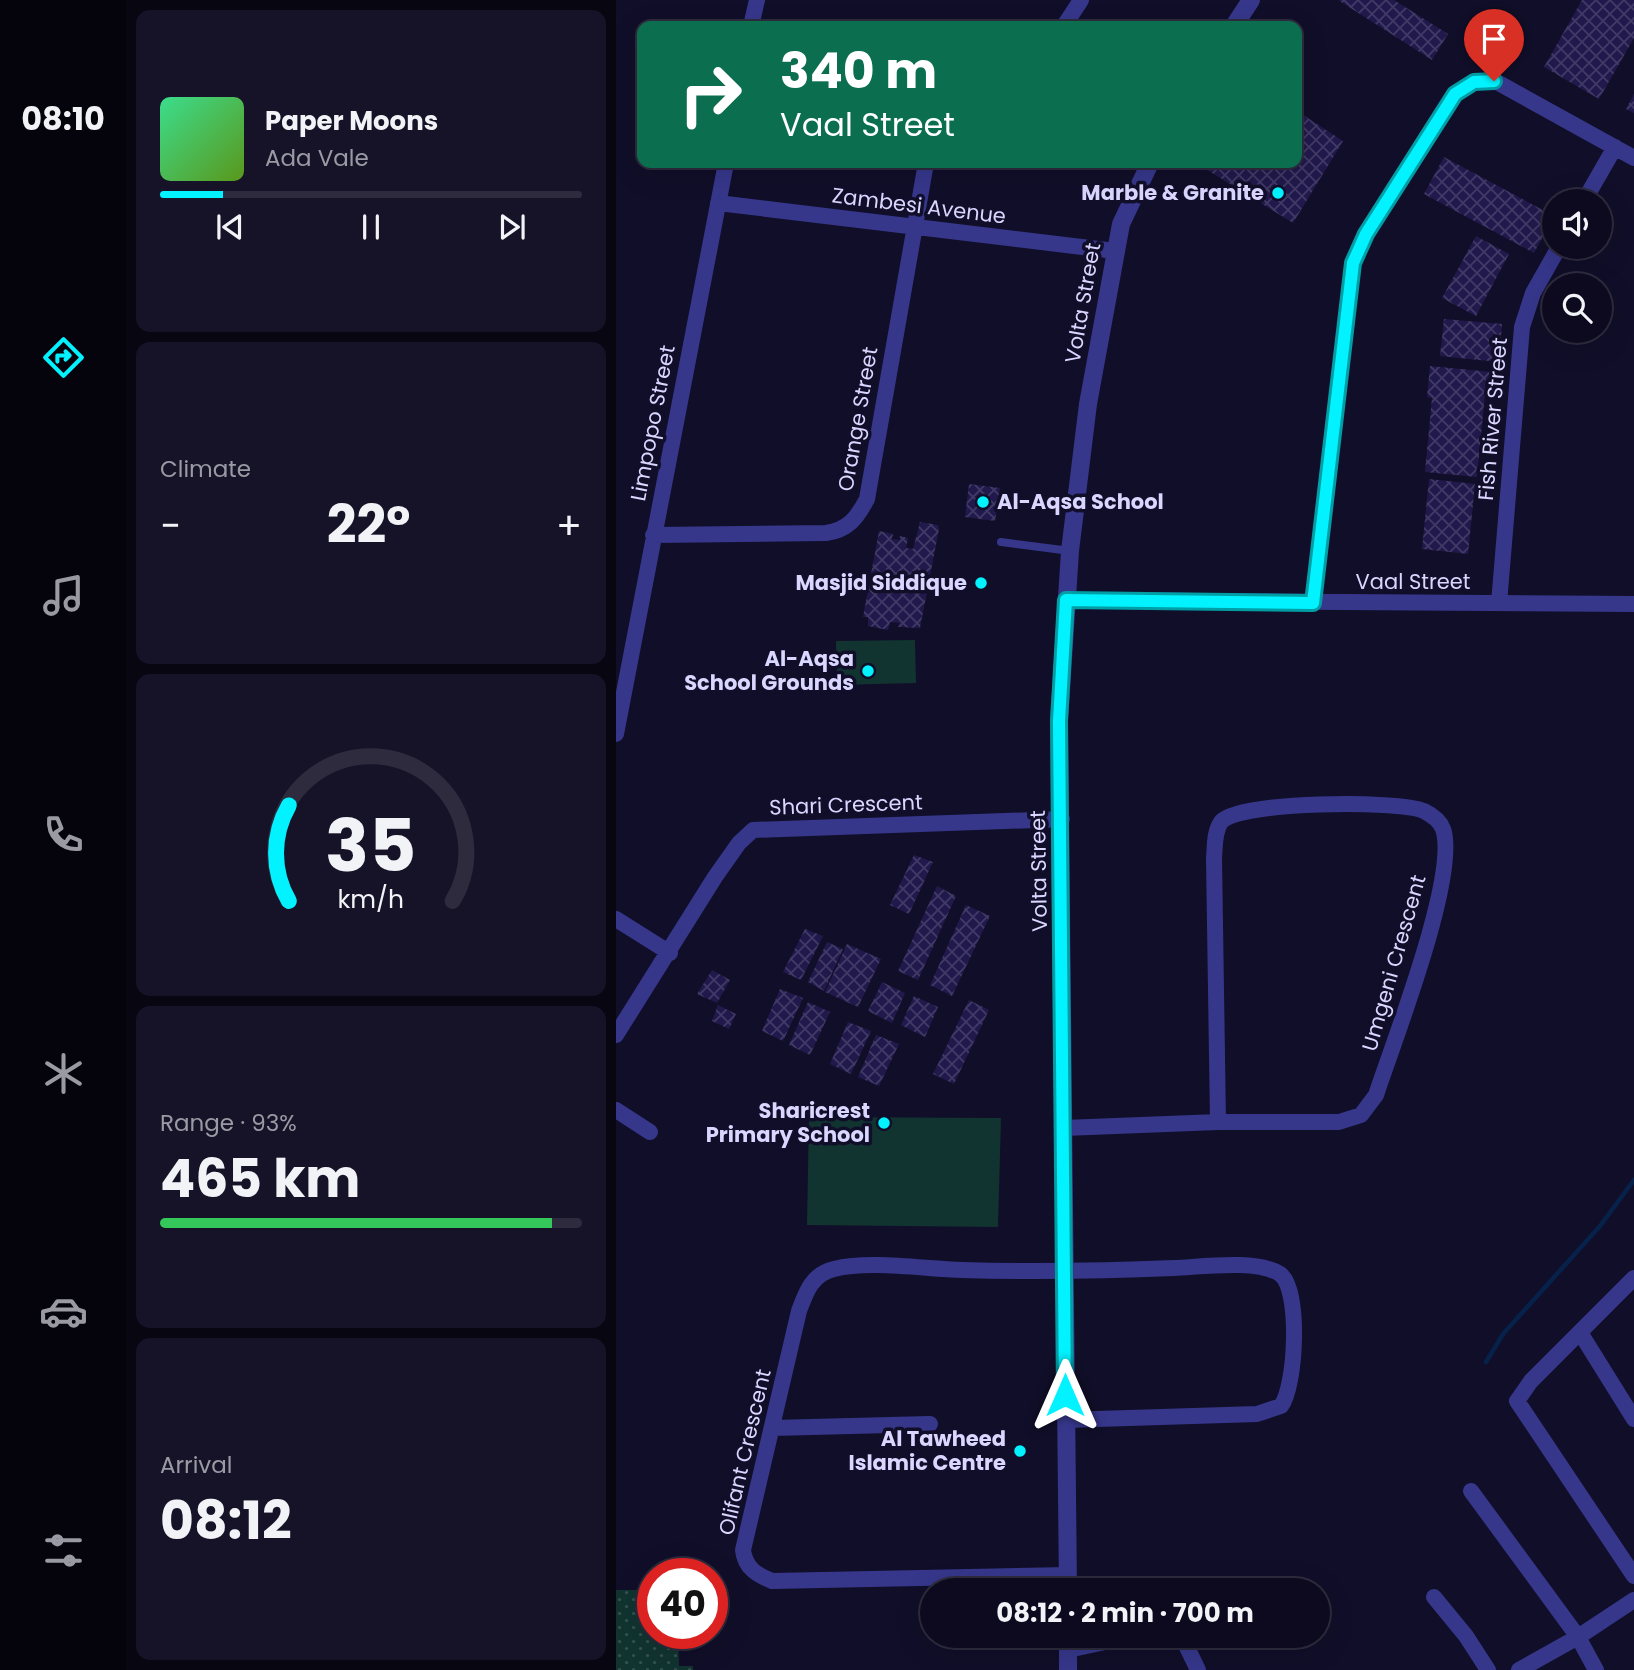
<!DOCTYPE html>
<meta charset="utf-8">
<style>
body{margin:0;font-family:Poppins,sans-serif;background:#161328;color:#f1f3f6;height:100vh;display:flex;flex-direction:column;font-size:26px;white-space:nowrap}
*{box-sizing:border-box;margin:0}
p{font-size:23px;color:#9a9aa4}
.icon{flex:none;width:38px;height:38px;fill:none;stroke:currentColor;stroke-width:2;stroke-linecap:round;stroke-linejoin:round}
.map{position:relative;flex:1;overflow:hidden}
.side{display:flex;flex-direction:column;gap:10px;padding:10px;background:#070611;width:490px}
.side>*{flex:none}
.hud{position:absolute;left:21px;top:21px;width:665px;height:147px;border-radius:14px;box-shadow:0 7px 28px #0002,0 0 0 2px #2d2b3d;background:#0b6e4f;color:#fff;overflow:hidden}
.buttons{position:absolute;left:926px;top:189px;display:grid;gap:14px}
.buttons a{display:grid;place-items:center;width:70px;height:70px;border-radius:50%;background:#0d0a1f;box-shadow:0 7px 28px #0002,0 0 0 2px #2d2b3d;font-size:35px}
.speed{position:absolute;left:21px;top:1558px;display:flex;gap:14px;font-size:35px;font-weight:700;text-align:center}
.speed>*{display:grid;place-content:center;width:91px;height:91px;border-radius:50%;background:#0d0a1f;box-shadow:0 7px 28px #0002,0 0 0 2px #2d2b3d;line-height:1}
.speed .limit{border:10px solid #d22;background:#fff;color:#111}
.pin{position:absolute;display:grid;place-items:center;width:60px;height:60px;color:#fff;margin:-72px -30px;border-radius:50% 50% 50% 0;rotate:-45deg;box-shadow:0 0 7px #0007}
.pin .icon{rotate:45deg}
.me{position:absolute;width:77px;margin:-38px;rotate:0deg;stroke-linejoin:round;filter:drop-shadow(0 0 5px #0008)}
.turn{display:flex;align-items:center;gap:24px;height:147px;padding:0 28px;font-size:32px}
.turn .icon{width:91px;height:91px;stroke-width:2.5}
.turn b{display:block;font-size:49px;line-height:60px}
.big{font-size:52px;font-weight:700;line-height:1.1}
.side .widget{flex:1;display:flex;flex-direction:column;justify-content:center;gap:10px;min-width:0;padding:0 24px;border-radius:14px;background:#161328}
.side .dial{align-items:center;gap:0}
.dial svg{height:182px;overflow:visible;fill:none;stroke:#2d2b3d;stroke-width:7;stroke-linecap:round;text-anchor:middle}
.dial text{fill:#f1f3f6;stroke:none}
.song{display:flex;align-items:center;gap:21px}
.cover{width:84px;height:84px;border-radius:10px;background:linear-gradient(135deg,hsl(150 70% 55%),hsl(90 70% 35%))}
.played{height:7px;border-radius:4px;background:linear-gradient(90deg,#02f3ff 15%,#2d2b3d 15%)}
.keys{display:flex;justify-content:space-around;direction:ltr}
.heat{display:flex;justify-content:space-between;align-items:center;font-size:38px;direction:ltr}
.charge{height:10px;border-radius:5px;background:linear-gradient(90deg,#34c759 93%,#2d2b3d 0)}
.trip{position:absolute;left:304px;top:1578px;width:410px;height:70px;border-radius:35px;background:#0d0a1f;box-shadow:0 7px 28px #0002,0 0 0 2px #2d2b3d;font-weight:700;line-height:70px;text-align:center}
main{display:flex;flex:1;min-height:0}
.tab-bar{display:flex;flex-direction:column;width:126px;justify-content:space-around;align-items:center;background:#05040c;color:#9a9aa4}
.tab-bar .icon{width:49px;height:49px}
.tab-bar .selected{color:#02f3ff}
.tab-bar b{font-size:32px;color:#f1f3f6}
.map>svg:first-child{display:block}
.grass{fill:url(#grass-dots)}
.garden{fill:#113431}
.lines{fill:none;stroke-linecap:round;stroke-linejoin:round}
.stream{stroke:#07224a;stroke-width:4.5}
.building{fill:url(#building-cross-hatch)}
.service{stroke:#36378b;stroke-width:8}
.minor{stroke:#36378b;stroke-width:16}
.tertiary{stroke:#36378b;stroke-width:18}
.route-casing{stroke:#019ea6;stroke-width:18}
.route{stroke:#02f3ff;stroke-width:12}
.poi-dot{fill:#02f3ff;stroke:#110e29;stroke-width:2.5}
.labels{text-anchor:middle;stroke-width:7;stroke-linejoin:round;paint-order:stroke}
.poi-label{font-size:21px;font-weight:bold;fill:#d9d6ff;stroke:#110e29;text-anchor:end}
.street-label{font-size:21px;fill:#d9d6ff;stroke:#110e29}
</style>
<main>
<nav class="tab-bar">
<b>08:10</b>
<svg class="icon selected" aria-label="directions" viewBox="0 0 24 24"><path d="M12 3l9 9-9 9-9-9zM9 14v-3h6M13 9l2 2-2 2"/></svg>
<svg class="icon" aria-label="music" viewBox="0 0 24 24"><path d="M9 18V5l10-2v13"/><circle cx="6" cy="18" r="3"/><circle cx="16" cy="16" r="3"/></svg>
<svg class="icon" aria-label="phone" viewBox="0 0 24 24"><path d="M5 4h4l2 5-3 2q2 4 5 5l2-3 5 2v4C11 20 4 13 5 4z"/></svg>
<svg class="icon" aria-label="climate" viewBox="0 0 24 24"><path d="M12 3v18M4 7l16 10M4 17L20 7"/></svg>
<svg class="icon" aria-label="car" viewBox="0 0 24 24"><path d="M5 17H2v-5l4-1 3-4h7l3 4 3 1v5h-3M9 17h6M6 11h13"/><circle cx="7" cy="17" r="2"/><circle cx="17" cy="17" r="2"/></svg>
<svg class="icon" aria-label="filters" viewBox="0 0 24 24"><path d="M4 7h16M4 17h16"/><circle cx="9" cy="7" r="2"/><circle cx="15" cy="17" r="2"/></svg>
</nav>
<section class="side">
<div class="widget">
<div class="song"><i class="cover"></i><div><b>Paper Moons</b><p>Ada Vale</p></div></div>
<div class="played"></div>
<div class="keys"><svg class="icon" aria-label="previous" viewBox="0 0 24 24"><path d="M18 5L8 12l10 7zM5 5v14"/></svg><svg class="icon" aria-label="pause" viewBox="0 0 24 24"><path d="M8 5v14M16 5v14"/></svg><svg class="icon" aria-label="next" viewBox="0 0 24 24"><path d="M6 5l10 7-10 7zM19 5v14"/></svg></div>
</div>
<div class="widget"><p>Climate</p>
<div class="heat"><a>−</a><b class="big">22°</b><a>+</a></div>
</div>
<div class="widget dial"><svg viewBox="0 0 100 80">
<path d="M14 69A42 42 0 1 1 86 69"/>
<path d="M14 69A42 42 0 0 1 14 27" stroke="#02f3ff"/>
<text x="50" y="56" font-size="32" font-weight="700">35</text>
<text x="50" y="72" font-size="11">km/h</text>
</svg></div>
<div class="widget"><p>Range · 93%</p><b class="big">465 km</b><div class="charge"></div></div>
<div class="widget"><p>Arrival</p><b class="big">08:12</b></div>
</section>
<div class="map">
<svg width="1018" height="1670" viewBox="0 0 1018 1670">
<defs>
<pattern id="grass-dots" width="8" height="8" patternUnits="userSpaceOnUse" patternTransform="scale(1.75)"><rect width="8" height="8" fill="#113431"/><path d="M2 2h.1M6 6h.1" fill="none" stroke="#335150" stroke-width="1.8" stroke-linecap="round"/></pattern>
<pattern id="building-cross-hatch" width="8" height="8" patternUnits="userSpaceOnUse" patternTransform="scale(1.75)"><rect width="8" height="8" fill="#21194b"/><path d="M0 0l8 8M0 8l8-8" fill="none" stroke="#413a66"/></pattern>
</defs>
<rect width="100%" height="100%" fill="#110e29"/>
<path class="grass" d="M0 1590H37V1633H62L63 1666H77V1670H0Z"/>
<path class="garden" d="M299 640 300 683 221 685 220 641Z
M193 1117 385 1118 382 1227 191 1225Z"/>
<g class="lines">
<path class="stream" d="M870 1362 887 1334 984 1226 1018 1180"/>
</g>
<path class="building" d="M722 0H778L832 34 816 60Z
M966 0H1018V38L983 99 928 67Z
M1018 94V113L1010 109Z
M681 111 727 141 677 223 580 163H681Z
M828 157 938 216 918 253 808 194Z
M860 236 893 254 860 316 826 298Z
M828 319 886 324 883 362 824 356Z
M814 366 875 372 873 384H870L861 477 809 472 816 398 811 397Z
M813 479 859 484 852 554 806 549Z
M353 484 384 488 379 521 349 517Z
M304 522 322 525 323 529 304 628 282 627 283 623 274 622 272 630 252 626V617H247L263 531 277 534 276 539 283 540 284 536 292 538 290 548 297 549Z
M298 855 317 862 293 914 274 905Z
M321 886 340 896 302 980 282 971Z
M350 905 374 916 336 996 314 985Z
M189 929 207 936 185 980 167 972Z
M211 942 227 949 208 991 192 982Z
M231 944 265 959 242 1007 209 992Z
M96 970 114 980 101 1003 81 994Z
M266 982 289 993 276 1023 252 1011Z
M164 989 187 998 167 1041 146 1031Z
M298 996 322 1007 309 1037 285 1025Z
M353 1000 373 1010 338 1084 317 1074Z
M192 1002 214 1012 194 1055 173 1045Z
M102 1005 120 1014 113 1029 96 1021Z
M232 1022 255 1031 235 1074 214 1064Z
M260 1035 283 1044 263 1086 242 1077Z"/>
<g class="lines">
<path class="service" d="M385 542 454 551"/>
<path class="minor" d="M135 26 141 0
M448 26 465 0
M968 201 999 147
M102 203 499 251
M37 535 210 533C232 530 241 518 251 499L310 163
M450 600 1018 604
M697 603 737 263 750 234 839 94 858 82 879 81 1018 158
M883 603 906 327 917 293 943 247
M0 734 110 163
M0 919 54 953
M0 1035 99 877 123 843 137 830 446 819
M0 1110 34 1132
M448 1128 602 1122H723L745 1115 760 1095C777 1043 843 875 827 829 824 821 816 815 808 811 782 800 623 801 605 822 598 832 599 847 598 858L602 1122
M1018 1278 915 1381 901 1401 1018 1576
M965 1334 1018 1419
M449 1420 641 1414 665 1406C680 1387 685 1288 664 1274 641 1259 585 1267 558 1268 488 1271 417 1272 346 1270 308 1269 254 1260 218 1269 196 1274 190 1292 183 1311L127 1550C129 1568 141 1575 156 1581L452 1575
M156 1428 314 1424
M855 1491 962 1637 980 1670
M818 1597 850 1636 872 1670
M452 1650 489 1642 568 1641 582 1670
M903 1670 962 1637 1018 1600"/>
<path class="tertiary" d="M618 26 635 0
M452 1591 443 721 454 551 472 404 505 224 534 163
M452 1670V1636"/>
</g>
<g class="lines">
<defs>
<path id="route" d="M449 1395 443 721 450 600 697 603 737 263 750 234 839 94 858 82 878 81"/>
</defs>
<use href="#route" class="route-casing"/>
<use href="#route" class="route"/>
</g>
<g class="poi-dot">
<circle cx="662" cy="193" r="7"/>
<circle cx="367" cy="502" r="7"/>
<circle cx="365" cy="583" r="7"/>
<circle cx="252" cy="671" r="7"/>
<circle cx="268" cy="1123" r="7"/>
<circle cx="404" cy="1451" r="7"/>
</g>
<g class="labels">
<g class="poi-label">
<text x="648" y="200">Marble &amp; Granite</text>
<text x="381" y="509" text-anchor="start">Al-Aqsa School</text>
<text x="351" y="590">Masjid Siddique</text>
<text x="238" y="666">Al-Aqsa<tspan x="238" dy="24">School Grounds</tspan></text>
<text x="254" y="1118">Sharicrest<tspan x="254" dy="24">Primary School</tspan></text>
<text x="390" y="1446">Al Tawheed<tspan x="390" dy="24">Islamic Centre</tspan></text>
</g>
<g class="street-label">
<text transform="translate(303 206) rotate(7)" y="7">Zambesi Avenue</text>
<text transform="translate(467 303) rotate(-80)" y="7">Volta Street</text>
<text transform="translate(242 419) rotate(-80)" y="7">Orange Street</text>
<text transform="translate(877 419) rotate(-85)" y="7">Fish River Street</text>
<text transform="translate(37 423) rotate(-79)" y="7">Limpopo Street</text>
<text x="797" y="589">Vaal Street</text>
<text transform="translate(230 805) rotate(-2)" y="7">Shari Crescent</text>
<text transform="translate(423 871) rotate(-91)" y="7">Volta Street</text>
<text transform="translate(778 963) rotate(-74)" y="7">Umgeni Crescent</text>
<text transform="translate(129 1452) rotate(-77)" y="7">Olifant Crescent</text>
</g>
</g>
</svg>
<div class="buttons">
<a><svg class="icon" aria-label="sound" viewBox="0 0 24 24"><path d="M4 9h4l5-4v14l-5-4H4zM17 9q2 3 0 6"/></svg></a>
<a><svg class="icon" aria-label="search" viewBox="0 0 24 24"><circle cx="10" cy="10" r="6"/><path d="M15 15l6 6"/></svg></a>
</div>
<div class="speed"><div class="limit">40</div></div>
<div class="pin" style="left:878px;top:81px;background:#d93025"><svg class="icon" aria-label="arrive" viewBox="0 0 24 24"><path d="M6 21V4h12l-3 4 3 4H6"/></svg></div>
<svg class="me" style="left:449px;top:1395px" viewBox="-20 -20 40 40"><path d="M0-17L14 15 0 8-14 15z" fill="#02f3ff" stroke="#fff" stroke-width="4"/></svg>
<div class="trip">08:12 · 2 min · 700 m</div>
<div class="hud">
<div class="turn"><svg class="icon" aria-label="right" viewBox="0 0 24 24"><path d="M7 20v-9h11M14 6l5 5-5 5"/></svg><div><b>340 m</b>Vaal Street</div></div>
</div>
</div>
</main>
